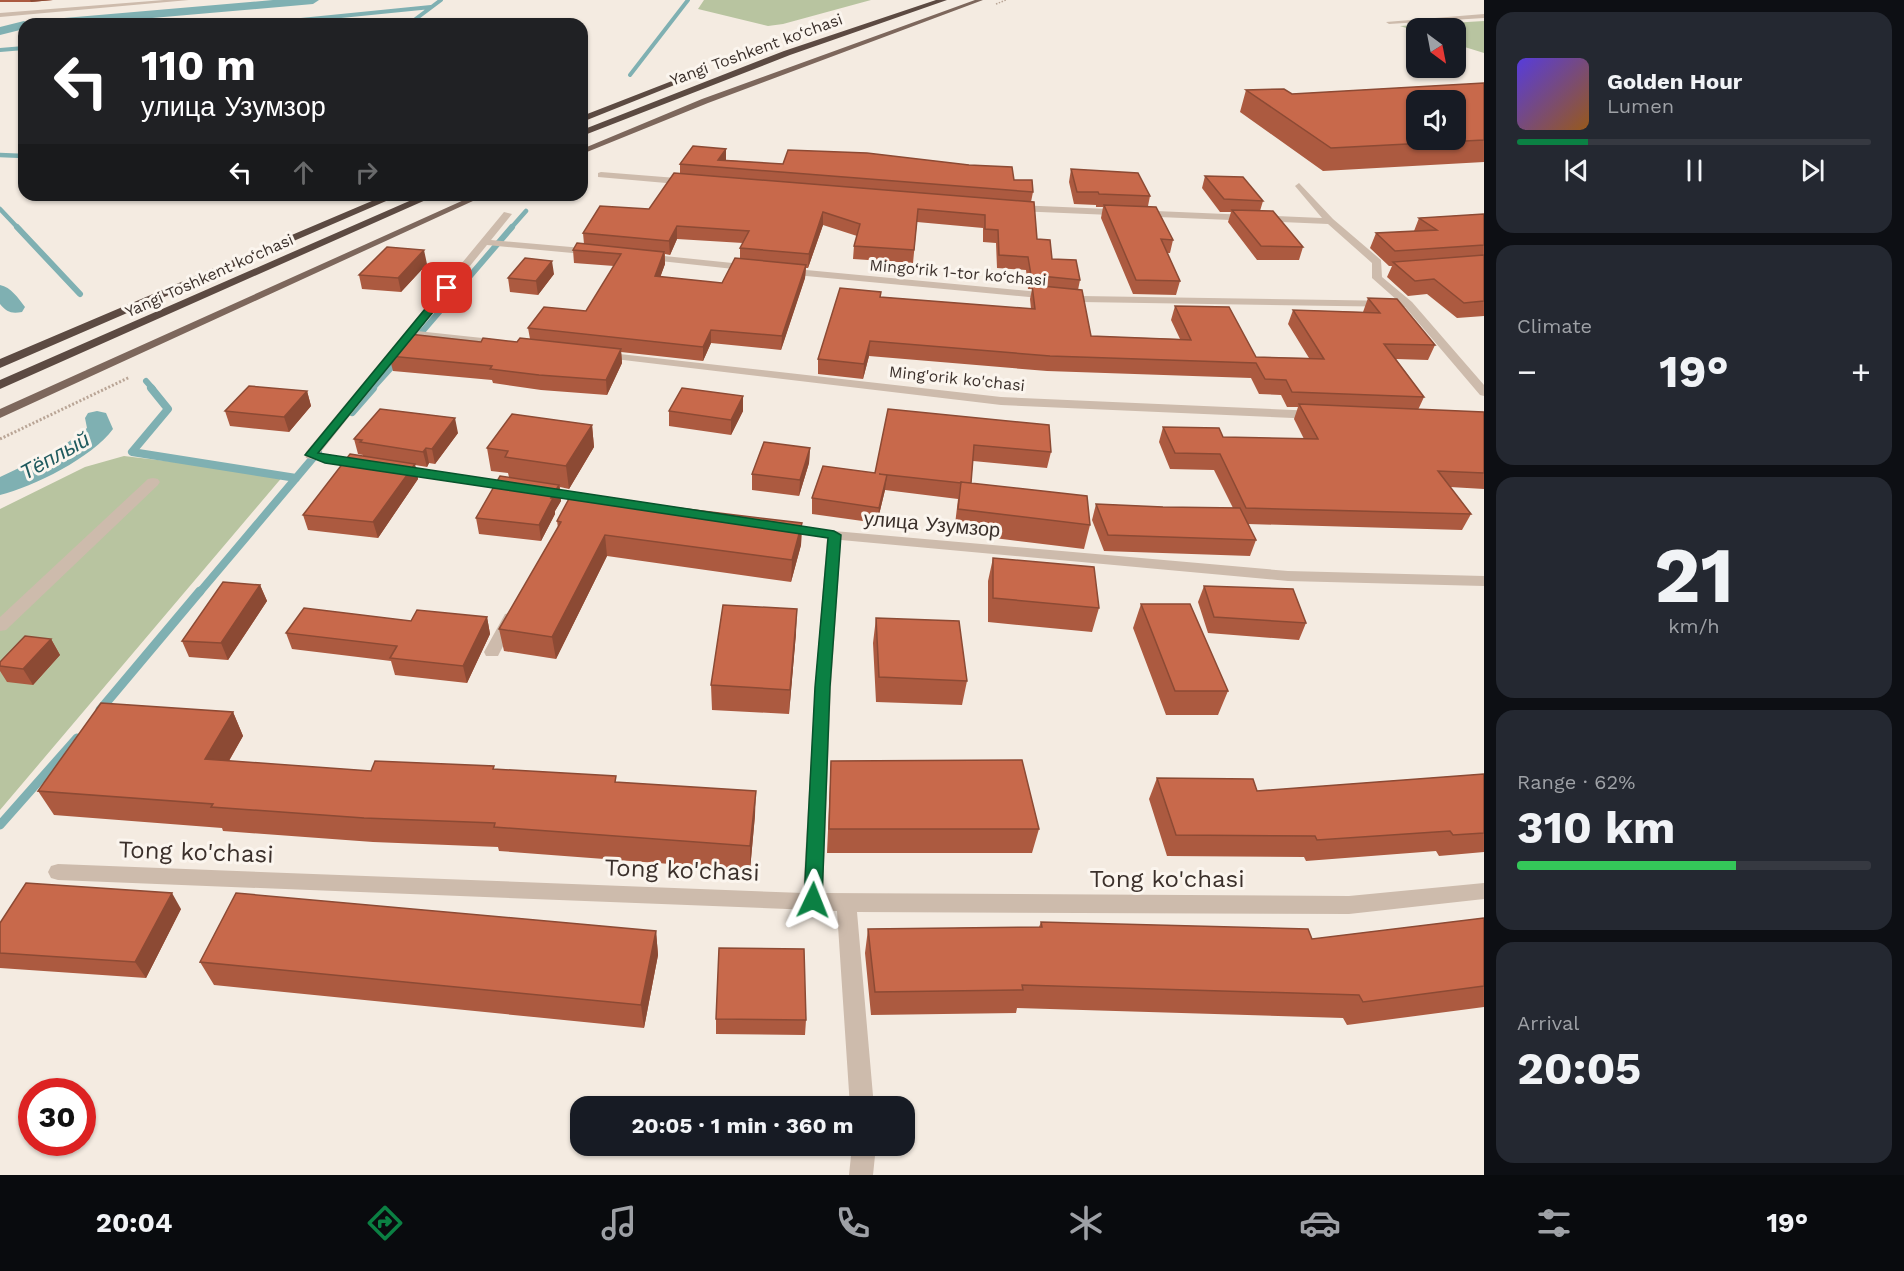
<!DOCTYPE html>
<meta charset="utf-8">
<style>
body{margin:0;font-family:"Work Sans",sans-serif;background:#242831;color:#f1f3f6;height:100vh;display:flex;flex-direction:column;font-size:22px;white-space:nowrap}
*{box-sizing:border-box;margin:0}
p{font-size:20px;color:#9ea1a6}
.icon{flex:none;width:33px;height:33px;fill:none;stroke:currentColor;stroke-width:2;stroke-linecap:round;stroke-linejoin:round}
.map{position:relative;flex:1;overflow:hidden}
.panel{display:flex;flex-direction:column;gap:12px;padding:12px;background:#0d0f14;width:420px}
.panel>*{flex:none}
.hud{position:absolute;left:18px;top:18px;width:570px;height:183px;border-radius:18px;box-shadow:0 2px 4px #0004;background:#202124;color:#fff;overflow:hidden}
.needle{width:39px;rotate:148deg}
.controls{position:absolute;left:1406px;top:18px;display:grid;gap:12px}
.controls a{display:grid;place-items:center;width:60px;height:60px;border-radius:12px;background:#171b24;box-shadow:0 2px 4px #0004;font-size:30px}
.speed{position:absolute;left:18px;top:1078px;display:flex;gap:12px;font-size:30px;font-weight:700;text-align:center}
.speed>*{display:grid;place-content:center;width:78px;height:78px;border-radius:50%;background:#171b24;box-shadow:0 2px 4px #0004;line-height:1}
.speed .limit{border:9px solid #d22;background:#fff;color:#111}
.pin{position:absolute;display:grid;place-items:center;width:51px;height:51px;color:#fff;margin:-26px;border-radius:12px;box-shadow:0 3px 9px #0006}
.me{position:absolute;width:66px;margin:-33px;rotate:2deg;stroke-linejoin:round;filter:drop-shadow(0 0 4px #0008)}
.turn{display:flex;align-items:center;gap:21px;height:126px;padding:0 24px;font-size:27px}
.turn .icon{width:78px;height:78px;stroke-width:2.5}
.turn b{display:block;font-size:42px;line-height:51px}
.lanes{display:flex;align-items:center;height:57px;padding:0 24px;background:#0003;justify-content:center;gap:30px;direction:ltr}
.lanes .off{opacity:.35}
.big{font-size:45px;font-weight:700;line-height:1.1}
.panel .widget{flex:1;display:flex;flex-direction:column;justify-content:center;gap:9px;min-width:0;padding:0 21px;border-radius:18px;background:#242831}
.panel .dial{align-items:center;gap:0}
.dial b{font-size:78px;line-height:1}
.song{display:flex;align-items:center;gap:18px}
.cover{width:72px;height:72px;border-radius:9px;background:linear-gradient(135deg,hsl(250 70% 55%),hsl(30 70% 35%))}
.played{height:6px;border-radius:3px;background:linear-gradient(90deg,#0b8043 20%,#363941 20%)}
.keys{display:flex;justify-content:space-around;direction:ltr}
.heat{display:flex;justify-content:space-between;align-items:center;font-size:33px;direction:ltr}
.charge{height:9px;border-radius:4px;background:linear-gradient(90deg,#34c759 62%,#363941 0)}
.trip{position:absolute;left:570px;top:1096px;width:345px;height:60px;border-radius:18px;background:#171b24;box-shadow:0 2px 4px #0004;font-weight:700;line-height:60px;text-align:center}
.tab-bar{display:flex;height:96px;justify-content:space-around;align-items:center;background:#090b0e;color:#9ea1a6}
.tab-bar .icon{width:42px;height:42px}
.tab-bar .on{color:#0b8043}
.tab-bar b{font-size:27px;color:#f1f3f6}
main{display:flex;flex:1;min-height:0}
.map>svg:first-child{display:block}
.green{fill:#b8c4a0}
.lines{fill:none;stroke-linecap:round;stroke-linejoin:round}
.stream-far4{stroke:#7fb0b2;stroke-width:4}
.stream-far3{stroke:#7fb0b2;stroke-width:4.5}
.stream-far2{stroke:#7fb0b2;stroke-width:6}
.stream-far1{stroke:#7fb0b2;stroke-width:8}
.stream{stroke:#7fb0b2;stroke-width:9}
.canal{fill:#7fb0b2;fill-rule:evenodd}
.path-far1{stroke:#b9a596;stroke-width:1.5;stroke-dasharray:1.5 1.5;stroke-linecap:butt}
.path{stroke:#b9a596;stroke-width:3;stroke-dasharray:2 2;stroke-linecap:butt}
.minor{fill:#cdbbac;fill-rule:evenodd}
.major{fill:#7d675c;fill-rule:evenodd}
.highway{fill:#5c4a42;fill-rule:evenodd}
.wall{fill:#ac5a40;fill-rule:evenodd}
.shaded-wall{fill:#8c4a34}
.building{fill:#c8694b;stroke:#8c4a34;stroke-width:1.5;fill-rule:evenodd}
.route{fill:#0b8043;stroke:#07532c;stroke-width:1.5}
.labels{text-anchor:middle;stroke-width:6;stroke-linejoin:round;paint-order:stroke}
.far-street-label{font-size:16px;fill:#3b302b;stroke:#fbf5ee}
.street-label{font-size:20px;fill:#3b302b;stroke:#fbf5ee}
.water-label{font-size:21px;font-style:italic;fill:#1f5a5e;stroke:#fbf5ee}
.near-street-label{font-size:24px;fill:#3b302b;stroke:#fbf5ee}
</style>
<main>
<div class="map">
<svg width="1484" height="1175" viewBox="0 0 1484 1175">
<rect width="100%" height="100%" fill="#f4ebe1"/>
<path class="green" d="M704 0H871L783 24 768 26 698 9Z
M1484 21V53L1455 44V28H1416V31L1400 26Z
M124 456 284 475 0 810V509L85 467Z"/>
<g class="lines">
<path class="stream-far4" d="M261 24 431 7
M409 24 441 0
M0 50 24 48
M630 75 688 0"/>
<path class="stream-far3" d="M0 155 24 156
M0 209 18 228
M511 228 526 211"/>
<path class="stream-far2" d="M17 227 80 294
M415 340 512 227
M146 381 153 389
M372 389 399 359"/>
<path class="stream-far1" d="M151 388 168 409 132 452 296 478
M352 412 373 388
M199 593 318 452"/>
<path class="stream" d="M100 710 200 591
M0 825 77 738"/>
<path class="canal" d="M273 0H319L313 4 83 24H35L41 20Z
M24 21 30 24H24V29L0 35V27Z
M0 285C11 287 18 298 25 307L22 312C11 314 7 312 0 304Z
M97 411 106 413 113 429C93 457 33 487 0 495V477L59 449 87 428 85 418 88 413Z"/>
<path class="path-far1" d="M996 4 1006 0"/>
<path class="path" d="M0 439 130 377"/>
<path class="minor" d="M164 0H189L0 17V13Z
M1484 14V18L1389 24 1386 22Z
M601 172 689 179 693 182 689 185 598 177V173Z
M1299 183 1333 219 1381 260 1382 277 1412 302 1484 385V396L1480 395 1405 307 1081 302 785 274 780 271 785 268 1081 296 1398 301 1372 278V263L1328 224 1015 211 1010 208 1015 205 1322 218 1295 186Z
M504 212 512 214 491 240 594 249 599 252 594 255 487 245 417 331 501 340 507 343 505 345 412 338 320 453 368 462 370 465 368 468 363 469 306 458 305 455 306 452Z
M645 254 752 265 757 268 752 271 642 259V255Z
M602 352 1001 397 1316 411 1322 415 1316 419 1001 405 598 357 596 355Z
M399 466 514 483 521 487 514 491 394 473 392 470 394 467Z
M153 478 158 479 160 482 158 485 6 630 0 631V617L148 479Z
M541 487 589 494 596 498 589 502 536 494 534 491Z
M781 523 834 531 1288 571 1484 576V586L1288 581 841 540 831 687 823 893 1349 896 1484 883V899L1349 914 857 912 874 1107H850L837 911 58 880 51 878 48 872 51 866 58 864 803 893 815 687 827 538 776 530 774 527Z
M510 613 518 618 500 652 498 656H486L484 652 505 614Z
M852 1146H876L873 1175H849Z"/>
<path class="major" d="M975 0H983L708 103 582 154V149L702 99Z
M475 195H486L0 418V409Z"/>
<path class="highway" d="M936 0H947L790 55 582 136V130L784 51Z
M690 74 697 76 582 122V116Z
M386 195H400L0 368V359Z
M423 195H437L0 389V380Z"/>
</g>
<path class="wall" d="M0 0H53L31 2H0Z
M1484 83V162L1323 171 1240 112 1246 90 1292 94Z
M726 149V160L1014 180 1033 192 1031 202 1037 239 1052 259 1080 280 1078 290 1091 336 1180 339 1171 320 1175 306 1256 357 1309 358 1288 324 1293 310 1363 312 1368 298 1435 345 1428 360 1396 359 1424 397 1418 410 1484 412V489L1450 487 1471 514 1462 530 1248 524 1256 540 1250 556 1104 551 1092 520 1096 504 1163 507 1233 508 1214 470 1170 469 1159 442 1163 427 1223 437 1304 439 1294 419 1298 407H1287L1281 395 1259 394 1251 378 1047 371 869 356 863 379 818 374V359L881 292V297L1031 309 1030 299 1032 289H1028L1026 270 997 268 996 243 983 242V228L917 222 913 263 853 259 854 246 857 236 823 225 808 268H806L805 278 781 350 711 343 703 361 621 352 622 363 607 395 541 390 493 383 492 380 393 371 389 356 481 342H517L530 339 528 328 586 311 614 266 574 263 573 250 584 244 583 233 649 209 680 174V164ZM677 239 743 243 740 248V259L722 283 660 277 665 264V254L670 255Z
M1071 169 1150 196 1148 206 1173 240 1170 253H1167L1180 281 1176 295 1133 294 1101 218 1103 207H1096V205L1074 204 1069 182Z
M1205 176 1263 201 1260 211 1303 247 1299 260H1257L1228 222 1231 212H1220L1202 188Z
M1484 214V316L1457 318 1427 294 1408 296 1387 277 1392 266H1389L1370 248 1376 233 1414 231 1419 218Z
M427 264 401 292 362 289 359 275Z
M554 274 538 295 510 292 508 278Z
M307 391 311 406 289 432 230 426 225 411Z
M888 409 1051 452 1047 468 973 461 971 483 1090 525 1084 549 954 533 958 499 885 490 877 523 812 514V498L875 473Z
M669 411H743L731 435 669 426Z
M592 425 594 447 569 489 560 487 561 501 555 511V514L541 541 479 534 476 518 509 477 508 473 491 471 487 448Z
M458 433 435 464 429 463 427 467 415 465 418 479 378 538 308 530 303 515 363 456V455L358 454 354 439Z
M810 448 809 463 799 496 752 490V474Z
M557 521 802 523 801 545 791 582 607 556 556 659 504 651 499 629 558 528Z
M993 558 1099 608 1092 632 988 622V581Z
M260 585 267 601 228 660 189 657 182 641Z
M1204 586 1306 623 1299 640 1208 633 1198 602Z
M1141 604 1228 691 1218 715H1166L1133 628Z
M487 617 490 634 467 683 395 675 391 661 292 649 286 633 411 621Z
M876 618 967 681 962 705 876 702 873 643Z
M796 633 789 714 712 710 711 685Z
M51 639 60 655 33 685 7 682 0 671V662Z
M233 712 243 736 229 761 371 771 495 769 617 782 755 815 750 870 499 851 498 847 373 842 223 831 222 828 54 815 38 791Z
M831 761 1039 829 1032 853H827Z
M1484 774V852L1439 856 1436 851 1306 861 1304 857 1167 856 1149 799 1157 778 1257 791Z
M181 909 146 978 0 968V923Z
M1484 918V1007L1347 1025 1343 1018 1017 1008 1016 1013 871 1015 865 953 868 929 1039 927 1041 922 1312 939Z
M656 931 658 955 644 1028 214 985 200 962Z
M716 1019 806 1020 805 1035 716 1034Z"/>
<path class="shaded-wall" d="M30 0H53L31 2Z
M726 149V161L718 160Z
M823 212V225L808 268 809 254Z
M677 226V239L670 255 669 241Z
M424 250 427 264 401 292 398 278Z
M664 252 665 264 656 289 655 276Z
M552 261 554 274 538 295 536 281Z
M806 265 805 278 781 350 782 336Z
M711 330V343L703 361V347Z
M870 341 869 356 863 379 864 364Z
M621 349 622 363 607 395 606 380Z
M307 391 311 406 289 432 284 417Z
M743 396V411L731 435V420Z
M455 418 458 433 435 464 432 449Z
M592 425 594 447 569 489 566 466Z
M426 448 429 463 427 467 423 452Z
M810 448 809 463 799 496 800 480Z
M415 464 418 479 378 538 373 522Z
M887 475 885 490 877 523 879 508Z
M559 485 561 501 555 511V514L541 541 539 525 551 498Z
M802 523 801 545 791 582 792 560Z
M605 535 607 556 556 659 552 637Z
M260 585 267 601 228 660 221 643Z
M797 609 796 633 789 714 790 690Z
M487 617 490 634 467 683 463 666Z
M51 639 60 655 33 685 23 669Z
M233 712 243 736 216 783 205 759Z
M756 791 755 815 750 870V846Z
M172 893 181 909 146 978 135 962Z
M656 931 658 955 644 1028 641 1005Z"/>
<path class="building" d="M1484 83V140L1331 148 1246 90 1284 89 1292 94ZM1416 100H1455V140H1416Z
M693 146 726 149 718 160 783 164 788 150 867 153 969 165 1012 167 1014 180H1032L1033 192 680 164Z
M1071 169 1138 173 1150 196 1099 194 1098 192H1077Z
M674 173 1034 202 1037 239 1050 240 1052 259 1076 260 1080 280 1031 275 1028 257 999 255 998 230 985 229V215L918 209 914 250 854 246 860 224 823 212 809 254 740 248 749 231 677 226 669 241 583 233 600 206 649 209Z
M1205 176 1243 177 1263 201 1224 199Z
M1104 205 1156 207 1173 240 1161 239 1180 281 1136 280Z
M1232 210 1273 211 1303 247 1261 246Z
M1484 214V245L1395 251 1376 233 1437 230 1419 218Z
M577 243 664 252 655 276 722 283 735 258 806 265 782 336 711 330 703 347 528 328 544 307 586 311 621 254 573 250Z
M387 247 424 250 398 278 359 275Z
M1484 255V301L1464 303 1434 279 1415 281 1393 262Z
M525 258 552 261 536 281 508 278Z
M1032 285 1082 290 1091 336 1191 340 1175 306 1229 307 1256 357 1324 359 1293 310 1380 313 1368 298 1397 299 1435 345 1384 344 1424 397 1292 392 1286 380 1265 379 1256 363 1050 356 870 341 864 364 818 359 840 288 881 292 880 297 1035 309Z
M409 334 481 342 483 338 517 342 520 338 621 349 606 380 539 375 490 369 492 366 389 356Z
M249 386 307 391 284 417 225 411Z
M682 388 743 396 731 420 669 411Z
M1299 404 1484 412V473L1438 471 1471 514 1246 508 1220 454 1175 453 1163 427 1219 428 1223 437 1318 439Z
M380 409 455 418 432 449 426 448 423 452 360 442 362 440 354 439Z
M888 409 1049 425 1051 452 974 445 971 483 961 482V483L879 474 887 475 879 508 812 498 823 466 875 473Z
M512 414 592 425 566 466 505 457 508 451 487 448Z
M764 442 810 448 800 480 752 474Z
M350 454 415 464 373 522 303 515Z
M500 476 559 485 551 498H553L539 525 476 518Z
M961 482 1087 496 1090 525 958 509Z
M571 495 802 523 792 560 605 535 552 637 499 629 561 522 557 521Z
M1096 504 1163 507 1240 508 1256 540 1108 535Z
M993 558 1094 567 1099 608 993 598Z
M223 582 260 585 221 643 182 641Z
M1204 586 1293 589 1306 623 1214 617Z
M1141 604H1190L1228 691H1175Z
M723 605 797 609 790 690 711 685Z
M304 608 411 621 417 610 487 617 463 666 390 658 397 646 286 633Z
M876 618 959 621 967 681 879 677Z
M25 636 51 639 23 669 0 666V662Z
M101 703 233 712 205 759 371 771 375 761 494 766 493 769 616 776 615 782 756 791 750 846 494 827 495 823 364 818 211 807 213 804 38 791Z
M1022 760 1039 829H829L831 761Z
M1484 774V833L1453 835 1450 831 1317 840 1315 836 1176 835 1157 778 1253 779 1257 791Z
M26 883 172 893 135 962 0 953V923Z
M236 893 656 931 641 1005 200 962Z
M1484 918V986L1363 1002 1359 995 1022 985 1023 990 875 992 868 929 1042 927 1041 922 1308 929 1312 939Z
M719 948 804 949 806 1020 716 1019Z"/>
<path class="route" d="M447 285 452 288 451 290 318 453 834 531 841 535 830 687 822 900 820 906 813 908 807 906 804 900 815 687 828 538 325 463 305 455 444 286Z"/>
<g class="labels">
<g class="far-street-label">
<text transform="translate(756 49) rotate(-20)" y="6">Yangi Toshkent ko‘chasi</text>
<text transform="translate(958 272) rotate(5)" y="6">Mingo‘rik 1-tor ko‘chasi</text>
<text transform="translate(209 275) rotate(-24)" y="6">Yangi Toshkent ko‘chasi</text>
<text transform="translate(957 378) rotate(6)" y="6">Ming'orik ko'chasi</text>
</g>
<g class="street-label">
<text transform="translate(932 524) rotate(5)" y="7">улица Узумзор</text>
</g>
<g class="water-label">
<text transform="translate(55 456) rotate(-29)" y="7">Тёплый</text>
</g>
<g class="near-street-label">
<text transform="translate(196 852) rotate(2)" y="8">Tong ko'chasi</text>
<text transform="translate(682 870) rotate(2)" y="8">Tong ko'chasi</text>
<text x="1167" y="887">Tong ko'chasi</text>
</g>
</g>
</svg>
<div class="controls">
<a><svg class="needle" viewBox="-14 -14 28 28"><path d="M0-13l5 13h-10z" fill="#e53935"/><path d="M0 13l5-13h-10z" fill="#9ea1a6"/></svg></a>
<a><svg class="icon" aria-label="sound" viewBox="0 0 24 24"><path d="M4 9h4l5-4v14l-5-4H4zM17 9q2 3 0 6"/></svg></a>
</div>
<div class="speed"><div class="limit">30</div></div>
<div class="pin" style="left:447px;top:288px;background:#d93025"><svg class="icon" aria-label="arrive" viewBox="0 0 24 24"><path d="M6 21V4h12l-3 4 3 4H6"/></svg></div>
<svg class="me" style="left:813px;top:900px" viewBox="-20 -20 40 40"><path d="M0-17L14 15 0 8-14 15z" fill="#0b8043" stroke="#fff" stroke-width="4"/></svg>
<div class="trip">20:05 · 1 min · 360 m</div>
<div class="hud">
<div class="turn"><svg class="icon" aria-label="left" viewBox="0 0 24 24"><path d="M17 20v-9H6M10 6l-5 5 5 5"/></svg><div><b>110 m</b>улица Узумзор</div></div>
<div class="lanes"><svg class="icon" aria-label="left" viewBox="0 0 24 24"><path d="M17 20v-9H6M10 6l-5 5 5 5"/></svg><svg class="icon off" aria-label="ahead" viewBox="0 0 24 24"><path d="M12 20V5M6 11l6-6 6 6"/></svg><svg class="icon off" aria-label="right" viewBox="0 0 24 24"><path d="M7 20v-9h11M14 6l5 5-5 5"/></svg></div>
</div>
</div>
<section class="panel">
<div class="widget">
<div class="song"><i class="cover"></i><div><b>Golden Hour</b><p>Lumen</p></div></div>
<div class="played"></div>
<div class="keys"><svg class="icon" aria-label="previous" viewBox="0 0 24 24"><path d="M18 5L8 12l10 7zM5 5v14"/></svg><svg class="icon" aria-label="pause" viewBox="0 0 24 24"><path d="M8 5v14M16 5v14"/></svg><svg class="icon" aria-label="next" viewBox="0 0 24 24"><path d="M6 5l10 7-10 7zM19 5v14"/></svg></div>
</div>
<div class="widget"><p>Climate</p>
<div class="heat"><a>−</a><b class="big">19°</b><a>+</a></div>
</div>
<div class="widget dial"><b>21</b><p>km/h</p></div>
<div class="widget"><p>Range · 62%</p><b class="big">310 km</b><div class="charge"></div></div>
<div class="widget"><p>Arrival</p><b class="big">20:05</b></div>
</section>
</main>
<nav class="tab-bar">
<b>20:04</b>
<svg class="icon on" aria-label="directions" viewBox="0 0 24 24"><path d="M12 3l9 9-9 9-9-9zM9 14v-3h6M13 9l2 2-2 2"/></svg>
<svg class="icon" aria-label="music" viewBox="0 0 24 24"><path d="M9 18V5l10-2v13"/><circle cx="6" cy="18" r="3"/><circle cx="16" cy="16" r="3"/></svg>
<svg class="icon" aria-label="phone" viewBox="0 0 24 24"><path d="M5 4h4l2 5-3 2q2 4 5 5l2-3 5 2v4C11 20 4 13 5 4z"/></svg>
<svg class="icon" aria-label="climate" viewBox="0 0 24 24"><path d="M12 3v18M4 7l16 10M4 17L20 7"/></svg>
<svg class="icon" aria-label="car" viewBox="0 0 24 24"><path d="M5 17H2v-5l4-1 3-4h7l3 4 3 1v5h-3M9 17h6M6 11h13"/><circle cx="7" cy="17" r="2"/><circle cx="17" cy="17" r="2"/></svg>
<svg class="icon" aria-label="filters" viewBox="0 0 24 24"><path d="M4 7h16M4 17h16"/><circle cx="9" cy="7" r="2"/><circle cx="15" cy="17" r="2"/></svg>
<b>19°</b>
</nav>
